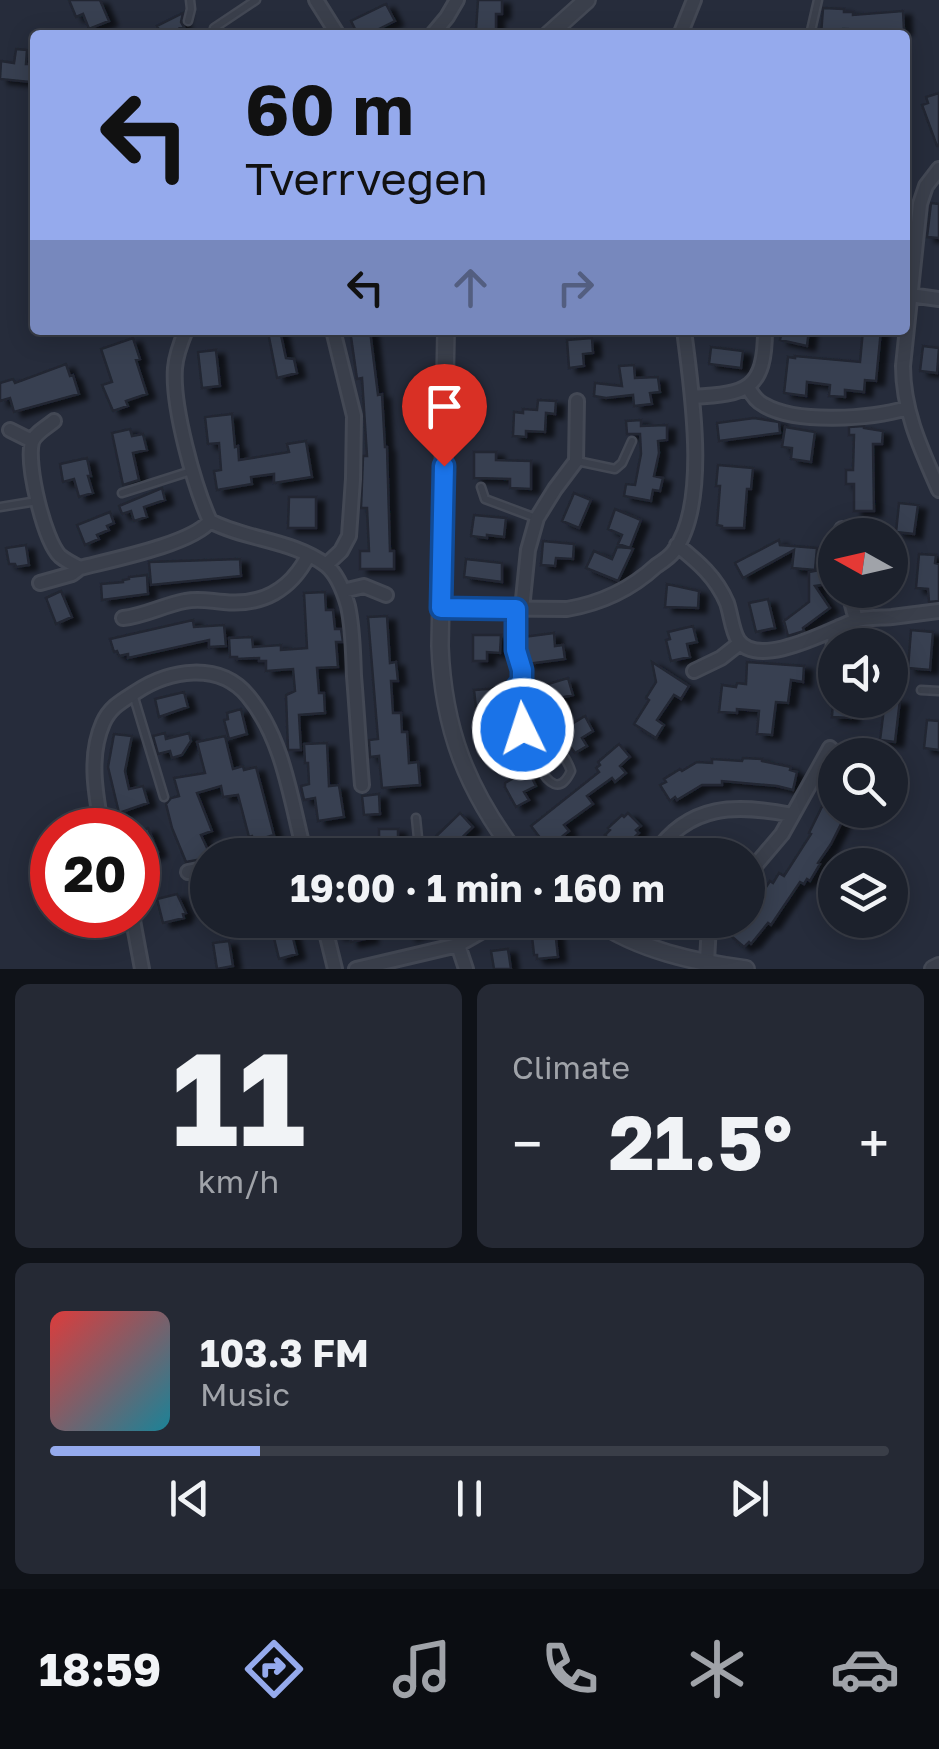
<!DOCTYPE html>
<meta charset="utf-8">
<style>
body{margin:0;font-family:"Golos Text",sans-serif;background:#252934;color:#f1f3f6;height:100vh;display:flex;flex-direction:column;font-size:38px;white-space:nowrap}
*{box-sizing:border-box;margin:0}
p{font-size:32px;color:#a0a3a9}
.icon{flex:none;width:55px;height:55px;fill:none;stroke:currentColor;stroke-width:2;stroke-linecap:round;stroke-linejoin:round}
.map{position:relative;height:969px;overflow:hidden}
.drawer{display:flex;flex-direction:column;gap:15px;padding:15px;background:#0f1218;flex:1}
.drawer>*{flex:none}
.hud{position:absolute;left:30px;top:30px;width:880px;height:305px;border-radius:10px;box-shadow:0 5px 25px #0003,0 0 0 2px #3a3e48;background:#95aaed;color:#111;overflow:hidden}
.needle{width:65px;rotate:278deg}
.buttons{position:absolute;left:818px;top:518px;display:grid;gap:20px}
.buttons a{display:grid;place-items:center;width:90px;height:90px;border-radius:50%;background:#1c212c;box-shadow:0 5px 25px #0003,0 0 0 2px #3a3e48;font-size:50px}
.speed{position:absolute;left:30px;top:808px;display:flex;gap:20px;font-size:50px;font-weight:700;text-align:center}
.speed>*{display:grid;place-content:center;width:130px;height:130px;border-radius:50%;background:#1c212c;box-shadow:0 5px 25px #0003,0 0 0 2px #3a3e48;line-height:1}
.speed .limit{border:15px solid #d22;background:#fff;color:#111}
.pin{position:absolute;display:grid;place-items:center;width:85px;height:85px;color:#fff;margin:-102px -42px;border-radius:50% 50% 50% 0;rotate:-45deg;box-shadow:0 0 10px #0007}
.pin .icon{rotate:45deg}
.me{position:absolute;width:110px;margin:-55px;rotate:356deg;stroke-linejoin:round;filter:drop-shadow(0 0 8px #0008)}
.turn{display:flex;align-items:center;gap:35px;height:210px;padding:0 50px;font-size:45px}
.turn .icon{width:130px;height:130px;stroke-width:2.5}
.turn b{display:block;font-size:70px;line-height:85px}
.lanes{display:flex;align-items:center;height:95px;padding:0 50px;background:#0003;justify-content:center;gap:50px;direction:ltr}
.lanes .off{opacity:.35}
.big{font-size:75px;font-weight:700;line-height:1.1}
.drawer .card{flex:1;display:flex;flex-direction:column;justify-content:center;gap:15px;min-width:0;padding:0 35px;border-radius:15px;background:#252934}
.drawer .dial{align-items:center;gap:0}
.dial b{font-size:130px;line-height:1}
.song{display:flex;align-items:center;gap:30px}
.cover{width:120px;height:120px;border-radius:15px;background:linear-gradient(135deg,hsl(0 70% 55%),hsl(190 70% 35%))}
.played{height:10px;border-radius:5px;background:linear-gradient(90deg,#95aaed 25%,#3a3e48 25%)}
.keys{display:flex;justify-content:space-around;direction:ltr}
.heat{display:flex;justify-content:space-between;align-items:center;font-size:55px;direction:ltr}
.drawer .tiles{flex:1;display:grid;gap:15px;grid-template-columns:1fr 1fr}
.card:last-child{grid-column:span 2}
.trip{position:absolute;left:190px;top:838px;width:575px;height:100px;border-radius:50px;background:#1c212c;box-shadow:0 5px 25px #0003,0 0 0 2px #3a3e48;font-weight:700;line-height:100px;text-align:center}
.dock{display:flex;height:160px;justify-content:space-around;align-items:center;background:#0b0d12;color:#a0a3a9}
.dock .icon{width:70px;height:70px}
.dock .on{color:#95aaed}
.dock b{font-size:45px;color:#f1f3f6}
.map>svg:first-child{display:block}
.building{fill:#394051;stroke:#212632;stroke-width:2.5;filter:url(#shadow)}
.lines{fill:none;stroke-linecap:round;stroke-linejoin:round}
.service-casing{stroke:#434854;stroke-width:11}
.minor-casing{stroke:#434854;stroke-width:18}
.tertiary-casing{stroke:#434854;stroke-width:20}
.service{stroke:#3a3f4b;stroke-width:6}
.minor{stroke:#3a3f4b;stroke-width:12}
.tertiary{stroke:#3a3f4b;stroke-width:15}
.route-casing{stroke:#114b97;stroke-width:25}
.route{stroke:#1a73e8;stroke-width:18}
</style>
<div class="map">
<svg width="939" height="969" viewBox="0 0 939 969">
<defs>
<filter id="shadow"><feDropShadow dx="8" dy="4.5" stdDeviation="2.5" flood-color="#0009"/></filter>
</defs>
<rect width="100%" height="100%" fill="#262c3b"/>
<path class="building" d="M69 0H100L109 21 89 29 83 14 76 17Z
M478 0H502V14H496V35H480V30H476Z
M386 4 395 21 367 35H358L351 21Z
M823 8 844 9V12H853V15L903 11 904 30 874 32V30L843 29 842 35H821Z
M183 13 181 22 184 27 180 28 184 35H162L157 26Z
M16 49 27 50 26 64H31L30 82 0 79 1 61 14 63Z
M939 93V146H937L922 105 928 103 926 97Z
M931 203 939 204V238L927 237Z
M280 330 286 358 294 359 297 373 277 378 268 332Z
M350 330H370L378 395 382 394 385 447H387L390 551H394V569H360V551H369L367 508H361L363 456H367L362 378 357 379Z
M782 330H809L807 346 780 340Z
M863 330H881L876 381 865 380 864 392 845 390V397L829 396 830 385 807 382 806 396 784 393 788 357 795 358V356L860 362Z
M133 338 140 359 136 360 147 394 126 401 128 406 113 411 102 385 112 382 101 349Z
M592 338 593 353 583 354 584 366 569 368 567 340Z
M923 346 939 348 937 373 920 371Z
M711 347 743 351 741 368 709 364Z
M216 350 220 386 202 388 198 352Z
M66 364 70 376 73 375 79 394 14 412 10 398 0 401V383L13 379 15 383Z
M634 365 635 378 658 377 660 392 650 393 652 404 634 406 633 395 606 398 594 396 595 383 622 386 619 366Z
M538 400 556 401 555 414 546 413 545 432 526 431V437L513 436 514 412 523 413V409L537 410Z
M232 414 235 447 238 446 239 460 289 452 287 444 306 441 312 477 274 483V474L251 477 252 484 217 490 214 471 221 470 219 443 208 444 205 417Z
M754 418 779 422 780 433 719 441 717 423Z
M641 420V426L667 425V440L658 441 659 453 654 476 663 478 660 491 653 490 651 501 624 496 626 484 635 485 641 454 640 434H627L626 421Z
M864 426V428L883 431 882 444H873L874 511H854V484H846V470H853L854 435H849V427Z
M785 427 815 432 811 462 791 459 792 448 782 447Z
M130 429 132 436 143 434 147 450 133 453 139 480 123 485 112 433Z
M474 452H496V460L531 461V489L510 488V479L474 478Z
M87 458 91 476H88L93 493 79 497 74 479 63 482 60 464Z
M718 465 753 468 751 489H747L744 528H722V526L717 525 720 486H716Z
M162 488 165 500 144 507 147 517 134 521 131 511 122 514 119 506Z
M574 493 591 500 579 528 562 521Z
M289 497H316V528H288Z
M899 503 918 505 914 534 896 532Z
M615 509 641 520 630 548 633 549 618 581 586 568 594 551 612 559 617 547 630 548 618 544 622 535 608 529Z
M110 512 114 523 107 526 109 530 97 535 99 539 85 545 77 525Z
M474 515 506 518 504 537 487 535V538L471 536Z
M779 540 780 545 817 548 815 570 792 568 794 550 743 578 735 563Z
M543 541 574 544 573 559 556 558 555 566 541 565Z
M26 545 29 565 16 567 15 564H9L6 548Z
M919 554 936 555 935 563 939 564V601L929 602 928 589 916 588Z
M240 559 241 576 151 585 149 562Z
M466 559 502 563V582L464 577Z
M835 567V583L815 586 830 608 803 628 804 631 788 636 784 621 809 602V572Z
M147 575 148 594 102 600 101 584 123 582V580L129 579V577Z
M667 584 699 591 698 608 665 607Z
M61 591 72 617 56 624 46 598Z
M325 592 326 610H333L335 629H341L343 642H336L338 667 317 668 319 693H324L325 713 299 715 301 750H288L286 695 295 691 293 669 266 671V661H259V658L237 659V657H230L229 638 252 637 253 647 281 645V650L307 648 304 593Z
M768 599 775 628 756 632 749 603Z
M387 616 390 663 396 662 398 681H391L393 713H401L402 732H407L409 763 418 762 420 785 382 788 379 756 370 757 369 740 378 739 368 617Z
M193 620 194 627 224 625 226 646 209 647V640L128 658V654L119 656 117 651 114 652 110 639Z
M693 626 697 642 687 644 690 657 671 661 666 640 670 639 668 632Z
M911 630 933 632 930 670 908 668Z
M554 633 555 646 563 645 565 659 527 664 523 637Z
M473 635H501L500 653 487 652V661H473Z
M652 662 689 686 681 699 674 695 657 720 664 725 656 738 634 724 649 700 646 698 656 682Z
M747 662 804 666 803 682 791 680 788 703 776 702 772 735 757 734 759 711 737 709V713L719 712 722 685 736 687 737 683 746 684Z
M568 678 573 695 560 698 563 708 549 710 541 686Z
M502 688 504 705 491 706V716L477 717 474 690Z
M184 692 188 707 159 717 155 699Z
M833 700H852L851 718 832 717Z
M885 700H900L895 742 880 740Z
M241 709 247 734 229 739 224 720 228 719 227 713Z
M585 716 593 731 582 738 587 746 575 753 562 735V730Z
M927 720 939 721V750L924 748Z
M511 730 516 746 504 750 506 760 493 764 484 739Z
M165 733 166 739 189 733 191 741 182 755 172 758 170 751 158 754 153 736Z
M114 734 132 736 125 771 129 789 143 786 148 803 119 813 108 767Z
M225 736 233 769 243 766 244 770 256 767 274 835 254 841 252 836 249 837 238 795 223 797 221 786 197 793 212 831 201 835 208 850V858L186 862 172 828 166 804 171 798 179 796 174 778 205 773 197 742Z
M327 743 329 786 339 785 344 817 318 821 315 798 304 800 301 786 309 784 308 763H305L304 744Z
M619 744 630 757 620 766 626 773 615 782 612 778 587 796 593 804 564 825 569 831 548 848 531 826 599 772 596 768 600 765 598 762Z
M743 758 762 759V761L791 767 790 770 797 772 793 790 777 786 722 781V785H702L677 800 675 797 670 801 660 785 666 782 664 779 680 769 682 771 697 762 712 763V759L742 761Z
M528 770 536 786 524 792 529 800 516 807 505 787V783Z
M835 780V810H848L831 844 818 863 820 864 810 881 807 879 804 884 800 882 771 925 768 923 751 944 749 942 744 947 730 935 740 923 748 920V914L770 881 773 883 779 873 784 876 811 834 809 833Z
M379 794 380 814 364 815 362 796Z
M460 813 473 827 444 855H435L426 846Z
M628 813 641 826 636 830 639 833 615 855H590L608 838 605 835 610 830 608 828 622 815 624 817Z
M148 828 158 852 138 862V832Z
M379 829H398V855H379Z
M177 894 186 913 183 914 184 918 163 923 157 899Z
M333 920H366L370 938 351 942 349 932 337 935Z
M403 920H450V922L409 936Z
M554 920 558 957 537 959V955H534L531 927 534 926 533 922Z
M291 930 297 954 279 959 273 934Z
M229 941 233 966 217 969 213 943Z
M508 949 511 969H494L491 951Z"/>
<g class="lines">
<defs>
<path id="service" d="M188 21 191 9 190 0
M214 28 256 0
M810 35 818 0
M577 461 615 469 622 463 632 441
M481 487 485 499 536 518
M122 493 191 471
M0 507 37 501
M516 610V650L522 670V681L512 694C517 709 547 823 571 771 564 749 543 734 535 713
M921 690 939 691
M133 694 164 797
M416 818 419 848 425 855"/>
<path id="minor" d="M316 0 338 35
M432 35 447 17 457 0
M680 35 694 0
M939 169 926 186 920 204 903 366C903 411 921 449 939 490
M910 295 939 299
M186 330C181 342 176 355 175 368 172 406 194 486 210 521
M748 387C752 395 756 401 764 405 796 424 871 419 907 408
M692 397C747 394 765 390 765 330
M54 421C47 427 35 433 32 442 26 464 44 540 60 556 66 561 74 565 80 568
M10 430 32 441
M210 521C246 540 293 540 326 565 338 575 344 592 348 606 353 629 353 653 354 676 357 712 359 749 362 785
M842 529V535
M677 545C698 562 716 577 727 603 731 615 732 630 738 640 758 670 830 630 854 621 865 617 880 618 892 617 908 615 924 613 939 611
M326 565 341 551 349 536 353 479 354 416 333 330
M40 583 72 574 80 568C111 560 192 544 210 521
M848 590 856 620
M343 591 364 586 386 595
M441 608 567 609C602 603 630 590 656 566 662 562 670 557 674 551 710 503 691 387 684 330
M522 609 528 550 537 518 555 489 576 461 577 401
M123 618C144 616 164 605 185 601 199 598 210 601 224 602 263 606 291 589 308 556
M694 671 721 658 740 643
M830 675 834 642 839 627
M102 830C96 795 88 757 103 723 110 707 122 701 136 692 169 670 219 661 248 696 284 739 291 802 305 855
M280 855 304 852
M654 855C689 803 737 804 792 815
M188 872 208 868
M748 874 782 834 830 748
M132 915 142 969
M323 920 335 969
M462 920 468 939
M458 945 466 969
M707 962 709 924 711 920
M356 969 458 945 502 920"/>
<path id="tertiary" d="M548 35 587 0
M446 330 440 646C443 729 467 790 517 855
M595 920C639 950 694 962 746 969
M933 969 939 966"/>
</defs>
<use href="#service" class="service-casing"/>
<use href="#minor" class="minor-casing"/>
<use href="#tertiary" class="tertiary-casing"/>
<use href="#service" class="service"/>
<use href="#minor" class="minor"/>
<use href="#tertiary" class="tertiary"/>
</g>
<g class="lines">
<defs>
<path id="route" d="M444 466 441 608 516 609V650L522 670V681L512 694 523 729"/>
</defs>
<use href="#route" class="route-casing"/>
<use href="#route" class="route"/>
</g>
</svg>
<div class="buttons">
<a><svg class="needle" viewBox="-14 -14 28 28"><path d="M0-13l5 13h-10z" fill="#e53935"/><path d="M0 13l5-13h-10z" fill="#a0a3a9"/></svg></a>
<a><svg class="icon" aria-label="sound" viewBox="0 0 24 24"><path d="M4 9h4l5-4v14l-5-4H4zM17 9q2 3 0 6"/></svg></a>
<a><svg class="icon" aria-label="search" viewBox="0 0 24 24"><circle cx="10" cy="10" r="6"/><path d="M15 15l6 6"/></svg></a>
<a><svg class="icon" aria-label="layers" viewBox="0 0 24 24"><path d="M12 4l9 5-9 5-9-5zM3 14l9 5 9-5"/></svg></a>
</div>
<div class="speed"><div class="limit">20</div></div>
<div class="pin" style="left:444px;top:466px;background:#d93025"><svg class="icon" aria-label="arrive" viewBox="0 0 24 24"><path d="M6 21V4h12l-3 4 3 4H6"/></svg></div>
<svg class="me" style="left:523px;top:729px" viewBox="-20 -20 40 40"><circle r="17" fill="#1a73e8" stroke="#fff" stroke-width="3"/><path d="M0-11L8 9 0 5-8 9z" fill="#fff"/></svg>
<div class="trip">19:00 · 1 min · 160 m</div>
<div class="hud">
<div class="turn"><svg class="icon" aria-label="left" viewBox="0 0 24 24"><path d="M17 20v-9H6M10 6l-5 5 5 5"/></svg><div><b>60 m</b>Tverrvegen</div></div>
<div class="lanes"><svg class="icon" aria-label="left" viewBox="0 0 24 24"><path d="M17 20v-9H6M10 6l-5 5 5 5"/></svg><svg class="icon off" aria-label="ahead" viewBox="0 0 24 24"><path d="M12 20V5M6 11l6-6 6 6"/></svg><svg class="icon off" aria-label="right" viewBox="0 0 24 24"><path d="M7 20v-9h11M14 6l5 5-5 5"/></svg></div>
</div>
</div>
<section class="drawer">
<div class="tiles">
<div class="card dial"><b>11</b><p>km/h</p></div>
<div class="card"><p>Climate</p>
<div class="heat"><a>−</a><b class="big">21.5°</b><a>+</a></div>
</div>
<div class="card">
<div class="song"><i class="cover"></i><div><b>103.3 FM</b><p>Music</p></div></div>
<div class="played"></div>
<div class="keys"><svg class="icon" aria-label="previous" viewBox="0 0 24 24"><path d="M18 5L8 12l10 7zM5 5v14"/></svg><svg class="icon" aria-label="pause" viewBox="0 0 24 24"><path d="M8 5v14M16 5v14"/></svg><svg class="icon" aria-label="next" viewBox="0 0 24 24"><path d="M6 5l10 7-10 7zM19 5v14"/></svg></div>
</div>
</div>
</section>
<nav class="dock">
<b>18:59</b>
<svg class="icon on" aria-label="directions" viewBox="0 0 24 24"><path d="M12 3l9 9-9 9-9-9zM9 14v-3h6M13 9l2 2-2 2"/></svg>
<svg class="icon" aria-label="music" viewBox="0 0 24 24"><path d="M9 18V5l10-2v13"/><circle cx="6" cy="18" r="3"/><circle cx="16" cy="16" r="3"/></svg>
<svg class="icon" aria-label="phone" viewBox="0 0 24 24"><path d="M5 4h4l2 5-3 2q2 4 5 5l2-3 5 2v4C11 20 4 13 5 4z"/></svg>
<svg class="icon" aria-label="climate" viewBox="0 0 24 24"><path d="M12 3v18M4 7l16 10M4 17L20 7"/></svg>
<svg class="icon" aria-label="car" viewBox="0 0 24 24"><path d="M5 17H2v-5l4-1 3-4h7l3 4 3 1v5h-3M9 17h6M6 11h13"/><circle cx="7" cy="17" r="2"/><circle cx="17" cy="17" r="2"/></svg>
</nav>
